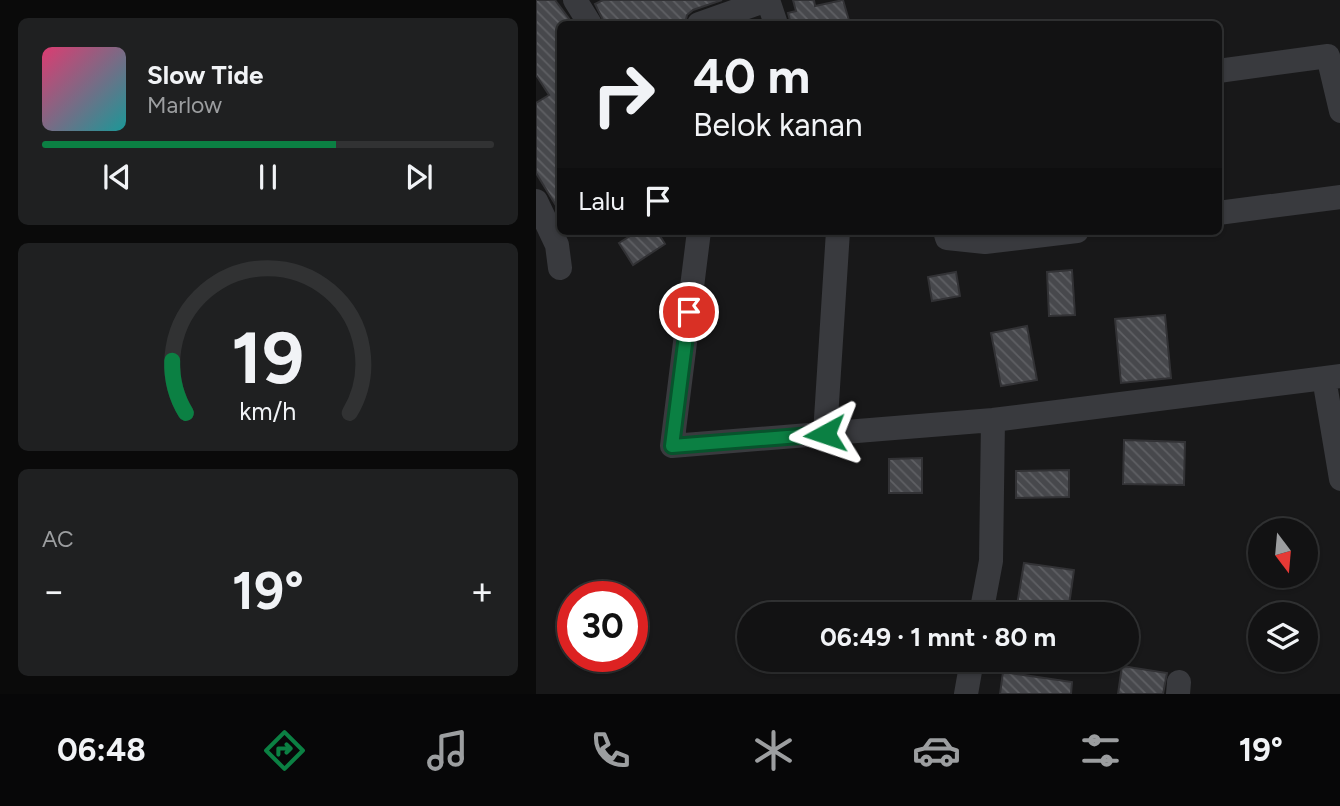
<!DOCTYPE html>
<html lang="id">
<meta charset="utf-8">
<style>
body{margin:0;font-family:Figtree,sans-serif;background:#1f2021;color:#f1f3f6;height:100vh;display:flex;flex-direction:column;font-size:26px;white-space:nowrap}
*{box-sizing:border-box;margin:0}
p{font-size:23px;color:#9c9ea0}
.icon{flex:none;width:38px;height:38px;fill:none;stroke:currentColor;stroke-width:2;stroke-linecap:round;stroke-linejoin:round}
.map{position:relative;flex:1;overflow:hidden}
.side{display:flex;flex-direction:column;gap:18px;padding:18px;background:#0a0a0a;width:536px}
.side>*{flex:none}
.hud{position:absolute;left:21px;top:21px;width:665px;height:214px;border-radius:10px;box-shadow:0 2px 5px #0004,0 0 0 2px #313233;background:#121213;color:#f1f3f6;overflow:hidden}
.needle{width:46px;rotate:164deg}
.tools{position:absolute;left:712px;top:518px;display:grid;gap:14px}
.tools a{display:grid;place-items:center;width:70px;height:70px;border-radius:50%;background:#121213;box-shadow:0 2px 5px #0004,0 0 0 2px #313233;font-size:35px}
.speed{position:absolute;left:21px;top:581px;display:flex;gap:14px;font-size:35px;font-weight:700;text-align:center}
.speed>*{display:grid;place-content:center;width:91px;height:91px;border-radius:50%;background:#121213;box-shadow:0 2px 5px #0004,0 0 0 2px #313233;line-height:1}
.speed .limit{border:10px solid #d22;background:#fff;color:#111}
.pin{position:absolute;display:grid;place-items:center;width:60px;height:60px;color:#fff;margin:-30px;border:4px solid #fff;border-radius:50%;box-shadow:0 2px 7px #0007}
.me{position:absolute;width:77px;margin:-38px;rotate:265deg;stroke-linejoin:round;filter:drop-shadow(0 0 5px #0008)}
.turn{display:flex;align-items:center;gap:24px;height:147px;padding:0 21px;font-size:32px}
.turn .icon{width:91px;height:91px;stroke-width:2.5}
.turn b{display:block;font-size:49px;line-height:60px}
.then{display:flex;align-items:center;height:66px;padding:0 21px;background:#0003;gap:14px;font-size:26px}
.big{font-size:52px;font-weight:700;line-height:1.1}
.side .widget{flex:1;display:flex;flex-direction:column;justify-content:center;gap:10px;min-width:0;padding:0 24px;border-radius:10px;background:#1f2021}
.side .dial{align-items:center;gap:0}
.dial svg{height:182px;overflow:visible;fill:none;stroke:#313233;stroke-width:7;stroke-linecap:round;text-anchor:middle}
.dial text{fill:#f1f3f6;stroke:none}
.song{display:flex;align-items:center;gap:21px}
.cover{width:84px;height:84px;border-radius:10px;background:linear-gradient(135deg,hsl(340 70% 55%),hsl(180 70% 35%))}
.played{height:7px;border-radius:4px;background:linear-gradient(90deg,#0b8043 65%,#313233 65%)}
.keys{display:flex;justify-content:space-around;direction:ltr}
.heat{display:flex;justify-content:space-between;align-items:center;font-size:38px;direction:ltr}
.trip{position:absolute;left:201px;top:602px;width:402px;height:70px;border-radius:35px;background:#121213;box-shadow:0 2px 5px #0004,0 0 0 2px #313233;font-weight:700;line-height:70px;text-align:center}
.dock{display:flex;height:112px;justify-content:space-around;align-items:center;background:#070708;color:#9c9ea0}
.dock .icon{width:49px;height:49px}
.dock .current{color:#0b8043}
.dock b{font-size:32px;color:#f1f3f6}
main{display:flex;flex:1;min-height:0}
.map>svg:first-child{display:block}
.building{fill:url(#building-back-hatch);stroke:#323235;stroke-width:2}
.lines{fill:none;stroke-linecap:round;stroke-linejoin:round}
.minor{stroke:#393a3e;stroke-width:24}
.route-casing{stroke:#07532c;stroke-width:18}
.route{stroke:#0b8043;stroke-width:12}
</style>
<main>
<section class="side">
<div class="widget">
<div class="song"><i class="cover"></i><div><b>Slow Tide</b><p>Marlow</p></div></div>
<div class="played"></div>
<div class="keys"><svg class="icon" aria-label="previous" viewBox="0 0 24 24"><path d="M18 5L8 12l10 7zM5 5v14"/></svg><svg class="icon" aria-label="pause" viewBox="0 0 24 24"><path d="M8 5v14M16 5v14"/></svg><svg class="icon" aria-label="next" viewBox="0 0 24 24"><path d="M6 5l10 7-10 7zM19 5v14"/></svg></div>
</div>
<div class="widget dial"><svg viewBox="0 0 100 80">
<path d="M14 69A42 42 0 1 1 86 69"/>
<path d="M14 69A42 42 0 0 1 8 46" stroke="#0b8043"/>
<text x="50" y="56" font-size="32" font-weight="700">19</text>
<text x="50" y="72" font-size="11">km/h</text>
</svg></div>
<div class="widget"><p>AC</p>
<div class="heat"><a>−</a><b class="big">19°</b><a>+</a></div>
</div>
</section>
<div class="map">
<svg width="805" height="694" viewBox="0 0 805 694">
<defs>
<pattern id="building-back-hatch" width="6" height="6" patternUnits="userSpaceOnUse" patternTransform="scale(1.75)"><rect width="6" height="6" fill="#47484c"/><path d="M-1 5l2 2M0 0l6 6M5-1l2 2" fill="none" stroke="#5f6064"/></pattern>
</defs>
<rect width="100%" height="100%" fill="#181819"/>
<path class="building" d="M0 0H19L37 24H24V212L0 173V103L13 95 0 75Z
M67 0H186L157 10 151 15 149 24H69L59 4Z
M257 0H278L279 6 307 0 314 24H255L252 13 260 11Z
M102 231H121L129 244 97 265 83 243Z
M536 270 539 315 513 316 511 272Z
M420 272 424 296 396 301 392 277Z
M629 315 635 378 585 383 579 319Z
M491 326 501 380 465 386 455 333Z
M588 440 649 442 648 485 587 484Z
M386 458V493H353V459Z
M533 470V497L480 498V471Z
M488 563 538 570 532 612 481 605Z
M586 666 631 673 627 694H582Z
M467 672 536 682 535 694H464Z"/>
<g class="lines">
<path class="minor" d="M39 0 54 24
M232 0 240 24
M163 24 231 0
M682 71 792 56 805 111
M0 201 21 245 24 268
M682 213 805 197
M163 231 136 446 457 420 805 376
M409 231 411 238 449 242 541 231
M788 378 805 479
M289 434 302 231
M445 614 455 561 457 420
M430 694 436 660
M642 694 643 682"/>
</g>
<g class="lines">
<defs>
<path id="route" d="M153 312 136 446 289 434"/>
</defs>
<use href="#route" class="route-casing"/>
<use href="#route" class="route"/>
</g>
</svg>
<div class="tools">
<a><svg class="needle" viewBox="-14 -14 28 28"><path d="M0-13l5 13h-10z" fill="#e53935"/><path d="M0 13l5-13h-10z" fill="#9c9ea0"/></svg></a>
<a><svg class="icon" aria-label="layers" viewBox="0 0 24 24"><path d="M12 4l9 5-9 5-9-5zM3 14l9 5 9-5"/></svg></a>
</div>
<div class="speed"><div class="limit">30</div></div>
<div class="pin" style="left:153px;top:312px;background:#d93025"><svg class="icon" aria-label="arrive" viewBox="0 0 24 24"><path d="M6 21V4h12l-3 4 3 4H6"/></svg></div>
<svg class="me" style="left:289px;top:434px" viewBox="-20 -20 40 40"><path d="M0-17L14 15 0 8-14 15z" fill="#0b8043" stroke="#fff" stroke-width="4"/></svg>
<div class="trip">06:49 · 1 mnt · 80 m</div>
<div class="hud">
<div class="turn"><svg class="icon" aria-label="right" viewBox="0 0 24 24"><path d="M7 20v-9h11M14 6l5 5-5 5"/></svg><div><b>40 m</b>Belok kanan</div></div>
<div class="then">Lalu<svg class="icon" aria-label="arrive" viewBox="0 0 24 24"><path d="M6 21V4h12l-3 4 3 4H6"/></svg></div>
</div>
</div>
</main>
<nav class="dock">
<b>06:48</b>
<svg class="icon current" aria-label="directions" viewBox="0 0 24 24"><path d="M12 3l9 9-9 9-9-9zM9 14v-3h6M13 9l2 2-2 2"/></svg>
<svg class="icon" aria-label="music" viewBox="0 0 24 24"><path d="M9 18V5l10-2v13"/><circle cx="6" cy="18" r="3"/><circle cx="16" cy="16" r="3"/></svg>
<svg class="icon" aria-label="phone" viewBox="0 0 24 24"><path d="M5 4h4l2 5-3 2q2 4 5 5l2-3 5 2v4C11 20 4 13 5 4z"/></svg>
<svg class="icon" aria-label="climate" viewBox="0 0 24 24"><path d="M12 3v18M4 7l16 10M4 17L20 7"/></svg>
<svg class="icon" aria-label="car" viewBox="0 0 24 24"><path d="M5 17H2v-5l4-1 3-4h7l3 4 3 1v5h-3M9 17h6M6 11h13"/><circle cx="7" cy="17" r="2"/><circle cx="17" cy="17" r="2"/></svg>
<svg class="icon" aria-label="filters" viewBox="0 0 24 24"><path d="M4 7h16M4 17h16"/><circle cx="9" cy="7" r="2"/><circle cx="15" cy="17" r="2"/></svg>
<b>19°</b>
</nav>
